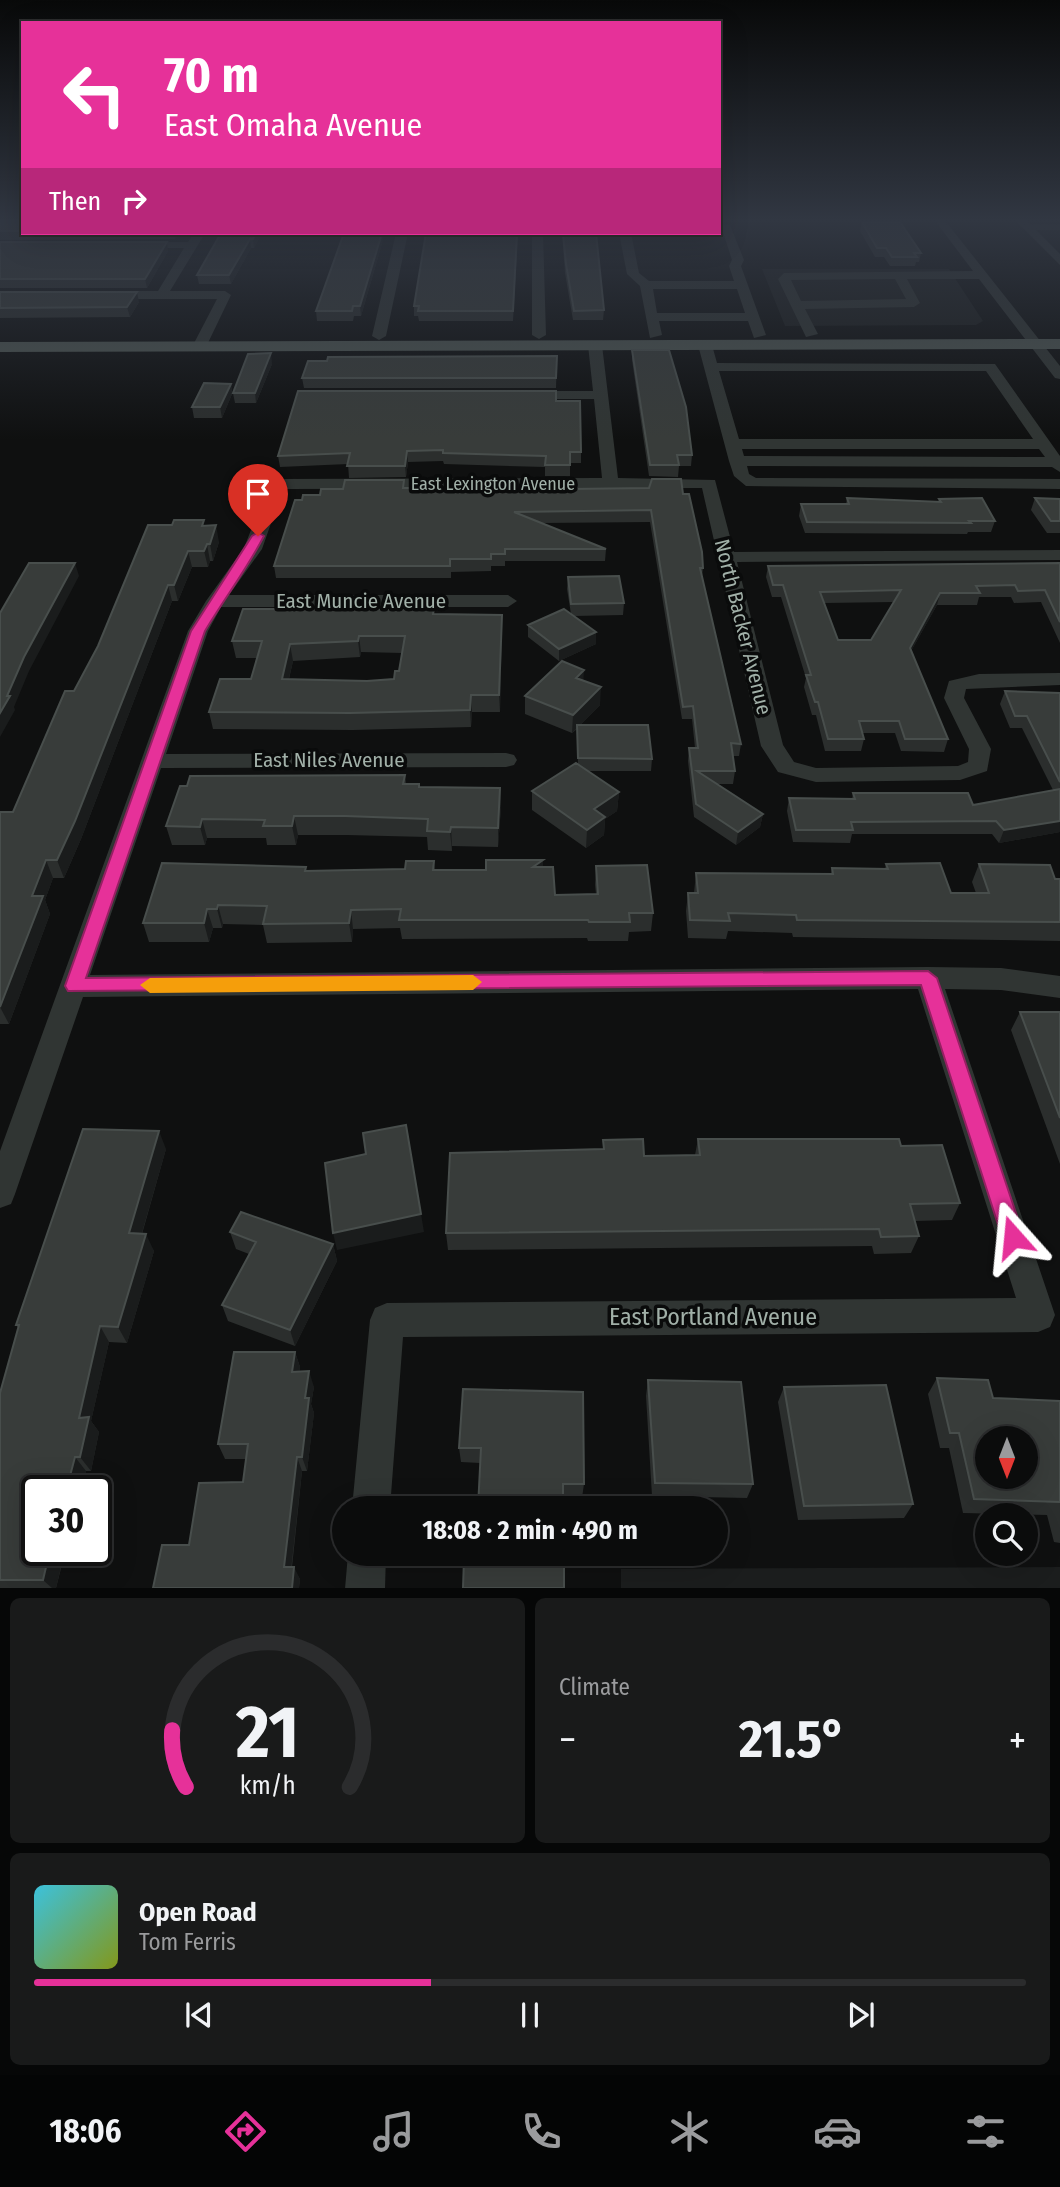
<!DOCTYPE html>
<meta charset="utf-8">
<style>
body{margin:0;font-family:"Fira Sans Condensed",sans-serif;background:#191a1a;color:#f1f3f6;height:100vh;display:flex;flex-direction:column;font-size:26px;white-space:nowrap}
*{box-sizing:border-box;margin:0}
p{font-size:23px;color:#9a9b9d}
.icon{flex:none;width:38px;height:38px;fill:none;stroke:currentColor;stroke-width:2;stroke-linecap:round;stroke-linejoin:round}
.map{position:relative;height:1588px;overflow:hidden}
.sheet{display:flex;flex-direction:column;gap:10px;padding:10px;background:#060707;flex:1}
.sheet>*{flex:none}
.hud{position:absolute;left:21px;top:21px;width:700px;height:214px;border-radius:0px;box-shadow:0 7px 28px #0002,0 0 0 2px #2b2c2d;background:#e63199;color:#fff;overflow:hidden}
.needle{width:46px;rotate:180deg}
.controls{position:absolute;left:975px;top:1426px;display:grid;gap:14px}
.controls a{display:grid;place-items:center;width:63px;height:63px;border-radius:50%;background:#0b0c0c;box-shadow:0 7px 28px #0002,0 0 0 2px #2b2c2d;font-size:35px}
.speed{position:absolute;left:21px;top:1475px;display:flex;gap:14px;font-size:35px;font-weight:700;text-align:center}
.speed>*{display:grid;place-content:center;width:91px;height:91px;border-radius:50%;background:#0b0c0c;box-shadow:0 7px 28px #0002,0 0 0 2px #2b2c2d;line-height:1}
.speed .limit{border:4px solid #111;border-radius:10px;background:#fff;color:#111}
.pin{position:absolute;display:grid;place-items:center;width:60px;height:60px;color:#fff;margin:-72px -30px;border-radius:50% 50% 50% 0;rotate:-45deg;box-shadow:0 0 7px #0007}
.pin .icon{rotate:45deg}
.me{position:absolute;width:77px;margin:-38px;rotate:342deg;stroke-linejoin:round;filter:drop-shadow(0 0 5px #0008)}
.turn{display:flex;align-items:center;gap:24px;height:147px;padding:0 28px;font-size:32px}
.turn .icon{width:91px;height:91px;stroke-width:2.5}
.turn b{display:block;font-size:49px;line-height:60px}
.then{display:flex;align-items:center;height:66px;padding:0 28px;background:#0003;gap:14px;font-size:26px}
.big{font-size:52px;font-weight:700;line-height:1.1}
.sheet .card{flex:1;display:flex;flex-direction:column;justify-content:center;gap:10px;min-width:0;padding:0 24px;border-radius:10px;background:#191a1a}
.sheet .dial{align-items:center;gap:0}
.dial svg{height:182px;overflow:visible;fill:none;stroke:#2b2c2d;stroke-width:7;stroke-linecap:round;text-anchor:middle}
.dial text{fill:#f1f3f6;stroke:none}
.song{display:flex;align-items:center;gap:21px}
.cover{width:84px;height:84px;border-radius:10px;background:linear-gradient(135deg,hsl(190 70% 55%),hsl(70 70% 35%))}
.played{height:7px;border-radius:4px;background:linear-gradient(90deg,#e63199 40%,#2b2c2d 40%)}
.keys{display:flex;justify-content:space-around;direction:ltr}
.heat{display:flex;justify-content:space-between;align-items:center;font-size:38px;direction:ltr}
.sheet .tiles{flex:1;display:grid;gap:10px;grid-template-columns:1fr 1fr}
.card:last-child{grid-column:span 2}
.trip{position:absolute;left:332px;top:1496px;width:396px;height:70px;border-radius:35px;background:#0b0c0c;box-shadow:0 7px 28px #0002,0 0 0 2px #2b2c2d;font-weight:700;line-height:70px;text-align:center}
.dock{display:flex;height:112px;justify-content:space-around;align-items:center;background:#040505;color:#9a9b9d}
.dock .icon{width:49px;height:49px}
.dock .current{color:#e63199}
.dock b{font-size:32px;color:#f1f3f6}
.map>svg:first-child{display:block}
.built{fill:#1b1d1d}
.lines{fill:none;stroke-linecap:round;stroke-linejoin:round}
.minor{fill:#303533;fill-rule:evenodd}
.major{fill:#4c5450;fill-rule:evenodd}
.wall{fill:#2b2e2d;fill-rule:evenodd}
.shaded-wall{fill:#1a1c1c}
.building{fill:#383c3a;stroke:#484e4c;stroke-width:2;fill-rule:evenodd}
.route{fill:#e63199;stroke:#962063;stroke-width:2}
.slow{fill:#f59e0b}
.labels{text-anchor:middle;stroke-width:7;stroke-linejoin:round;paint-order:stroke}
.far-street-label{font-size:18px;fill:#a1b0a8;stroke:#0a0b0b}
.street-label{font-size:21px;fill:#a1b0a8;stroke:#0a0b0b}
.near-street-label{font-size:24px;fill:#a1b0a8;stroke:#0a0b0b}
</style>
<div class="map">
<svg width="1060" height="1589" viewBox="0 0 1060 1589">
<rect width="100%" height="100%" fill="#0f1010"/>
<path class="built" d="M762 269H949L983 321 976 325 785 326Z
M1060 1567V1589H621V1569Z"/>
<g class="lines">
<path class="minor" d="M933 218H943L1060 366V379L1055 378 979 279H907L920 303 914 307 805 309 818 334 806 337 778 279 784 273 973 271ZM895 279 906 299 801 301 791 280Z
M1013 218H1024L1030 224H1060V230H1036L1060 254V265Z
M720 223 730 225 744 260 741 266 766 335 754 338 748 321H659L662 335 650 338 640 286 627 274 619 233H631L639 273 649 281H734L729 266 732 260ZM653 289H737L745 313H657Z
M194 233 204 235 170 291H225L231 295 206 347 199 351 192 347 217 299H108L102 295 108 291H158L184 248H136L130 245 136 242H188Z
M396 233H408L386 336 379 340 372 336Z
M532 233H543L546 335 539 339 532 335Z
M595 341 602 345 618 478 715 480 734 552 1060 550V560L737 562 783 745 794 762 816 768 958 766 968 762 969 749 944 698 949 681 979 674 1060 673V685L966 689 964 698 991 749 987 771 960 780 816 782 778 772 761 746 702 488 283 489 262 549 229 595H508L517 601 508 607H221L208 631 166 754 506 753 514 755 517 760 514 765 506 767 161 768 90 975 928 967 1001 968 1060 976V998L1001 990 945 989 1055 1315 1050 1327 1038 1332 403 1337 390 1508H352L370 1320 375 1308 387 1303 1016 1298 918 989 83 997 15 1194 11 1204 0 1208V1151L188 631 206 601 244 548 269 484 277 479 602 478 594 399H528L521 395 528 391H593L588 345Z
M705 341 712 345 717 363 995 364 1060 456V472L1052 467 747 466 749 474 756 478 1060 479V489L746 486 734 476 729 461 698 345ZM719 371H986L1033 439H739ZM742 449H1039L1045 457 744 456Z
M348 1554H386L385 1589H345Z"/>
<path class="major" d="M1060 339V349L0 352V342Z"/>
</g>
<path class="wall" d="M0 218H23V233H180L175 239 0 240Z
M862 222 921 253 919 262H916L915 266H890L884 257H875L860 231Z
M221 233H262L254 248H251L231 284H199L197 275Z
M426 233H518L513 321H419L418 316H414V306Z
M562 233H596L604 310 603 320H573L565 273Z
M383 240 361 316H354L353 321H317L316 311Z
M0 242 168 251 147 288H0Z
M0 292 139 302 130 317 0 318Z
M632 350 692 455 691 466H679L678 477 649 476 632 360Z
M557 356 556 388H304L302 378 327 361Z
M272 364 256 403H235L233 393Z
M231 384 232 394 222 418H194L192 407Z
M556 401 581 452V463H570V476H545V467L444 464 443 461 408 462 406 477 349 478 348 464 280 467 278 456Z
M404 480V488L494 491 571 489 683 494 703 568 702 576 741 744 739 756H733L735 771 733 784H717L763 814 760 827 736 845 694 817 688 761 689 748H695L692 719H682L650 522 542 523 606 549 605 561H505V566H491V571L451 572V578H276L274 566 302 500 343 489Z
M847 498 938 502 939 499 995 521 991 532H968L967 534 805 533 799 516 801 504H846Z
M1035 498 1060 499V533H1047L1031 510Z
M206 526 219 542 213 561H210L208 567H192L178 601H172L81 839 64 878H53L45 900 50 914 9 1024H0V1026V812H13L74 691Z
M1060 563V643L1041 602 1014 603 1011 597H979L977 605H937L911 651 948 739 944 752 901 751 895 733H862L864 739 861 751H825L816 715H812L804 687 806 678 781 597H772L766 577 768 566ZM894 602 871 640H838L824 603Z
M568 577 624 603 623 615 574 616 596 644 559 661 528 637V625L571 614 567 589Z
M434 609V614L502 615 500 712H472L471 727 353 730 213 729 209 712 251 679 257 658H236L232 641ZM361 652 402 653 399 671 394 679 367 681 289 679 293 661 360 657Z
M583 680 600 705 580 725 652 759 651 771H587L619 792 617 811 605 819 604 835 586 848 532 810V791L578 765 577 729 572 733 525 714V696Z
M1005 691 1060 693V832L999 843 992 834H852L850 843 793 842 787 811 789 798 852 799 853 793 973 805 1053 790 1022 728H1010L1000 704Z
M405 775 406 784 419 787 500 788 501 807 498 847 452 846V851L428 850 427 837 347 835H298L296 845H267L266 838H207L205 845H172L166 826Z
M434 861 435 870H486L543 867 555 895 596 894 595 885 596 866 653 913 651 931 629 932 628 941H588L587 938 402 939 400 928 353 929 352 942 267 943 263 925 223 924 222 928H213L209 942H149L143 923 307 871 405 869Z
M886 864 951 893H976L972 882 979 864 1060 879V941L793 937 792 933 728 931 726 939 688 938 686 911 688 893H694L696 873 831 874 832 868 885 869Z
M1020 1012H1060V1164L1011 1030Z
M698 1139 901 1146 960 1203 952 1220 914 1221 919 1236 911 1253 874 1254 872 1246 448 1250 446 1233 603 1149V1140L644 1156 695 1155Z
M166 1149 142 1234 154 1251 127 1343 109 1342 91 1421 99 1432 91 1471H86L56 1588H0V1393L18 1328 16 1325Z
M230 1232 333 1244 337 1261 295 1346 228 1321 222 1305 249 1254 236 1249Z
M295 1352 300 1367 299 1372 314 1387 311 1404 314 1413 307 1471H302L292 1567 300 1579 299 1588H153L189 1545 243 1482 246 1459H225L218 1444Z
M937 1378 993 1398 1060 1401V1543L1054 1542 1047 1515 963 1513 949 1448H940L928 1394Z
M648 1380 753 1484 747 1498 652 1496 646 1396Z
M784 1387 913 1504 904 1518 798 1520 778 1402Z
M463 1389 584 1484 582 1498 563 1497 480 1463 461 1462 459 1448Z"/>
<path class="shaded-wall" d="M174 233H180L175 239Z
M256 233H262L254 248 253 239Z
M379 233H383V240L361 316 360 306Z
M250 239 251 248 231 284 229 275Z
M167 242 168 251 147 288 145 279Z
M137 292 139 302 130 317 127 307Z
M271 353 272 364 256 403 255 393Z
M231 384 232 394 222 418 220 407Z
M407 451 408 462 406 477 405 466Z
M216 525 219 542 213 561 210 544Z
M207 544 210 561 208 567 204 551Z
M188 551 192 567 178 601 174 585Z
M75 563 79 576 29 671 14 707 15 710 0 737V713L7 696 24 657Z
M168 585 172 601 81 839 64 878 57 860Z
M940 593 937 605 906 660 910 648Z
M502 615V631L500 712 499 695Z
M596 632V644L559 661V649Z
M359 636 361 652 360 657 358 641Z
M290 644 293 661 285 695 282 679Z
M584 670 583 688 576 678Z
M601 687 600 705 572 733 573 715Z
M471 695 472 712 471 727 470 710Z
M500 788 501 807 498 847V828Z
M619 792 617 811 605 819 604 835 586 848 587 830 594 809Z
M763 814 760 827 736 845 738 832Z
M294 816 298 835 296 845 292 826Z
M202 819 207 838 205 845 200 827Z
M1060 821V832L999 843 1004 830Z
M451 827 452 846V851L450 832Z
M46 860 53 878 45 900 50 914 9 1024 0 1007 32 896Z
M543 860V878L533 867Z
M218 905 223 924 222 928 217 909Z
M207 909 213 928 209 942 204 923Z
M351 910 353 929 352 942 349 923Z
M159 1131 166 1149 137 1250 129 1233Z
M421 1214 424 1232 337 1250 333 1233Z
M146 1234 154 1251 127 1343 118 1327Z
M333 1244 337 1261 295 1346 290 1330Z
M100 1326 109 1342 91 1421 99 1432 91 1471 80 1457 79 1418Z
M295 1352 300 1367 297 1388 292 1372Z
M309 1371 314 1387 311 1404 314 1413 307 1471 302 1457 305 1398Z
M75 1457 86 1471 81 1491H66Z
M297 1457 302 1471 290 1579 284 1567Z
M50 1550H65L56 1588H52L43 1580Z
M294 1567 300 1579 299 1588H292Z"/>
<path class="building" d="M0 218H23V231H0Z
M862 222H900L921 253H914L917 257H892L886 248H877Z
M221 233H256L253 239H250L229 275H197Z
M344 233H382L360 306H353L352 311H316Z
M426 233H517L513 311H418L419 306H414Z
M563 233H596L604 310 574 311 566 264Z
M0 242H167L145 279H0Z
M0 292H137L127 307 0 308Z
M632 350H669L686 407 692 455H677L679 465H650Z
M271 353 255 393H233L248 354Z
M557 356 556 378H302L308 361H327L328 357Z
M204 383 231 384 220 407H192Z
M298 391H556V401H580L581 452H570V465H545L546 456 443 453V450L407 451 405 466H347L350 453 278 456Z
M544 479H571V489L649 488 652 479H681L683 494H689L702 552 703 568H700L741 744 731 743 735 771H697L763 814 738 832 696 804 689 748H698L693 706 683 707 651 510 514 512 606 549H505V554H491V559H450V566H274L295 500H302L303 495H320L321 489H343L345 480H404L403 488H494V491L543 490Z
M847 498 941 502 939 499 982 498 995 521H969L971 523 807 522 801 504H849Z
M1035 498 1060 499V521H1051Z
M174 520H204L202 526 216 525 210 544H207L204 551H188L174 585H168L75 821 57 860H46L32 896H43L0 1007V812H13L65 691H74L98 646 148 525H172Z
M29 563H75L24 657 7 696H10L0 713V613Z
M1060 563V622L1045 590 1018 591 1015 585 976 586 980 593H940L910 648 948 739H905L899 721H859L864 739H828L818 702H815L806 675H811L783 585H773L768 566ZM901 590 871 640H838L820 592Z
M619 576 624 603 571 604 568 577Z
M243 609H434L433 614 502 615 499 695H471L470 710 350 713 209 712 220 679H251L262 641H232ZM359 636H405L399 671H395L394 679 367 681 282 679 290 644 358 641Z
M564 609 596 632 559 649 528 625Z
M562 661 584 670 576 678 601 687 573 715 525 696Z
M1005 691 1060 693V782L1027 716H1015Z
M577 725H648L652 759 578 758Z
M576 763 619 792 594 809 605 817 587 830 532 791Z
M405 775 403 784H419V787L500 788 498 828 451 827 450 832 427 831 428 819 345 816H294L292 826H263L265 820 202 819 200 827 166 826 180 786H187L190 776Z
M1060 789V821L1004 830 996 821 851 822 853 830H796L789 798 855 799 853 793H968L973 805Z
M486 860H543L533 867H553L555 895 598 894 596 866 647 865 653 913H629L630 922H589L588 920H399L401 909 351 910 349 923 263 924 267 906 218 905 217 909H207L204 923H143L162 863 306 867 305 871 405 869 406 861H434L433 870H486Z
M940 863 951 893H989L979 864 1050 865 1055 879H1060V922L797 920 796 915 728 913 730 921 690 920 688 893H698L696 873 833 874 832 868 888 869 886 864Z
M1020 1012H1060V1118Z
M406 1125 421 1214 333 1233 325 1163 366 1154 363 1133Z
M83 1129 159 1131 129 1233 146 1234 118 1327 100 1326 79 1418 89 1417 80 1457H75L66 1491H37V1550H50L43 1580H0V1393L19 1325H16Z
M643 1139 644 1156 700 1155 698 1139H899L901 1146 942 1145 960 1203 910 1204 919 1236 881 1237 879 1229 446 1233 450 1153 604 1149 603 1140Z
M241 1212 333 1244 290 1330 222 1305 256 1242 230 1232Z
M234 1352H295L292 1372 309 1371 305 1398H309L302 1457H297L284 1567H294L292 1588H153L162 1545H189L199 1483 243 1482 248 1444H218Z
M937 1378 988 1380 993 1398 1060 1401V1503V1502L974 1499 959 1433H950ZM987 1438H1026V1477H987Z
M648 1380 741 1382 753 1484 655 1483Z
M886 1385 913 1504 804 1506 784 1387Z
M463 1389 583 1392 584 1484H563V1508H478L481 1448H459Z
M475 1554H564V1588H463L464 1559H475Z"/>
<linearGradient id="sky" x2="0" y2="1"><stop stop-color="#080909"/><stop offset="0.5" stop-color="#313742"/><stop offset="1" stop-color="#313742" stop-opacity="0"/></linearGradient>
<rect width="1060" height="440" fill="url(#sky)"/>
<path class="route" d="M258 532 264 536C247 569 224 599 205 631L86 978 928 971 937 978 1024 1237 1021 1244 1013 1248 1005 1244 1002 1237 921 985 68 991 65 986 191 631 252 536Z"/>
<path class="slow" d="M473 975 482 982 473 990 150 993 140 985 150 978Z"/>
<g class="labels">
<g class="far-street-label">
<text x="493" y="490">East Lexington Avenue</text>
</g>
<g class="street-label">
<text x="361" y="608">East Muncie Avenue</text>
<text transform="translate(743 627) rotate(76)" y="7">North Backer Avenue</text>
<text x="329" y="767">East Niles Avenue</text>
</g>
<g class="near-street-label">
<text x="713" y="1325">East Portland Avenue</text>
</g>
</g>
</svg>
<div class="controls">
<a><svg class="needle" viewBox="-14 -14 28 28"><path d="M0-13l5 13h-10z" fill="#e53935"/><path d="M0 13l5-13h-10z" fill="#9a9b9d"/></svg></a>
<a><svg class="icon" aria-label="search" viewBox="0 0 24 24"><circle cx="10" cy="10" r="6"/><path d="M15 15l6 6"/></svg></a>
</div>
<div class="speed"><div class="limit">30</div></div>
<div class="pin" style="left:258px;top:536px;background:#d93025"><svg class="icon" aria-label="arrive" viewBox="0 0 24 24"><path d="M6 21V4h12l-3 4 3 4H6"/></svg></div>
<svg class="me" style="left:1013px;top:1237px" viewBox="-20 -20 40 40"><path d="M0-17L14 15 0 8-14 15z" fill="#e63199" stroke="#fff" stroke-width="4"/></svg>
<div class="trip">18:08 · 2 min · 490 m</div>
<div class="hud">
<div class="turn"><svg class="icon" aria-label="left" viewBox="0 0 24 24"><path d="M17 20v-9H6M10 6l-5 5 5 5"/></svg><div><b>70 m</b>East Omaha Avenue</div></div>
<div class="then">Then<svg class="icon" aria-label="right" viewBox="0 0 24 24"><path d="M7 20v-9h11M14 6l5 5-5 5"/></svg></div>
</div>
</div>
<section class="sheet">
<div class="tiles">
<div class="card dial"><svg viewBox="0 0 100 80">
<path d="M14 69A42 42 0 1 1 86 69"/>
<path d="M14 69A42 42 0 0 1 8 44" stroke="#e63199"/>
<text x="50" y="56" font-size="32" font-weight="700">21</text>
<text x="50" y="72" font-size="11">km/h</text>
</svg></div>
<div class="card"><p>Climate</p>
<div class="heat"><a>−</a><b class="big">21.5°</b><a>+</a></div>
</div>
<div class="card">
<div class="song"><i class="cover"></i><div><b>Open Road</b><p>Tom Ferris</p></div></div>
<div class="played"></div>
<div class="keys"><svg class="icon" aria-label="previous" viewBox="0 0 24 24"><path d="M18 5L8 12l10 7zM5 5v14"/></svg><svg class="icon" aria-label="pause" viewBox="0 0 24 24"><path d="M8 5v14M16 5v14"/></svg><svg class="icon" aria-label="next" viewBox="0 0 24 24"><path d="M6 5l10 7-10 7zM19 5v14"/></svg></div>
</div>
</div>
</section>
<nav class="dock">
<b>18:06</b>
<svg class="icon current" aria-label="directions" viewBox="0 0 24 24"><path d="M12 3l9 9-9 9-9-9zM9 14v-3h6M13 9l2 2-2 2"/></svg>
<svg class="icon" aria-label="music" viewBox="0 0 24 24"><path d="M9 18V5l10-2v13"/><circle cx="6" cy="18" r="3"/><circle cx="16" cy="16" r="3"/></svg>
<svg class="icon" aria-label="phone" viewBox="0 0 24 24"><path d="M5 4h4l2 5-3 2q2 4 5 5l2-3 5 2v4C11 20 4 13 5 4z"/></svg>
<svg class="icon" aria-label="climate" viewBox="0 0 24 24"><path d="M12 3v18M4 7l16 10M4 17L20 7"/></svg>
<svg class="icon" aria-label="car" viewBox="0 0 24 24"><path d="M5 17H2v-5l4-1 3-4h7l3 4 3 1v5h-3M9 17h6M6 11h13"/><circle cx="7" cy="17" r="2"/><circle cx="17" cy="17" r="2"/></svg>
<svg class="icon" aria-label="filters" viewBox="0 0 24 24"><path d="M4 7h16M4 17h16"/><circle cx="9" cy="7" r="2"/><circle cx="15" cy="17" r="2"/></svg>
</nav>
